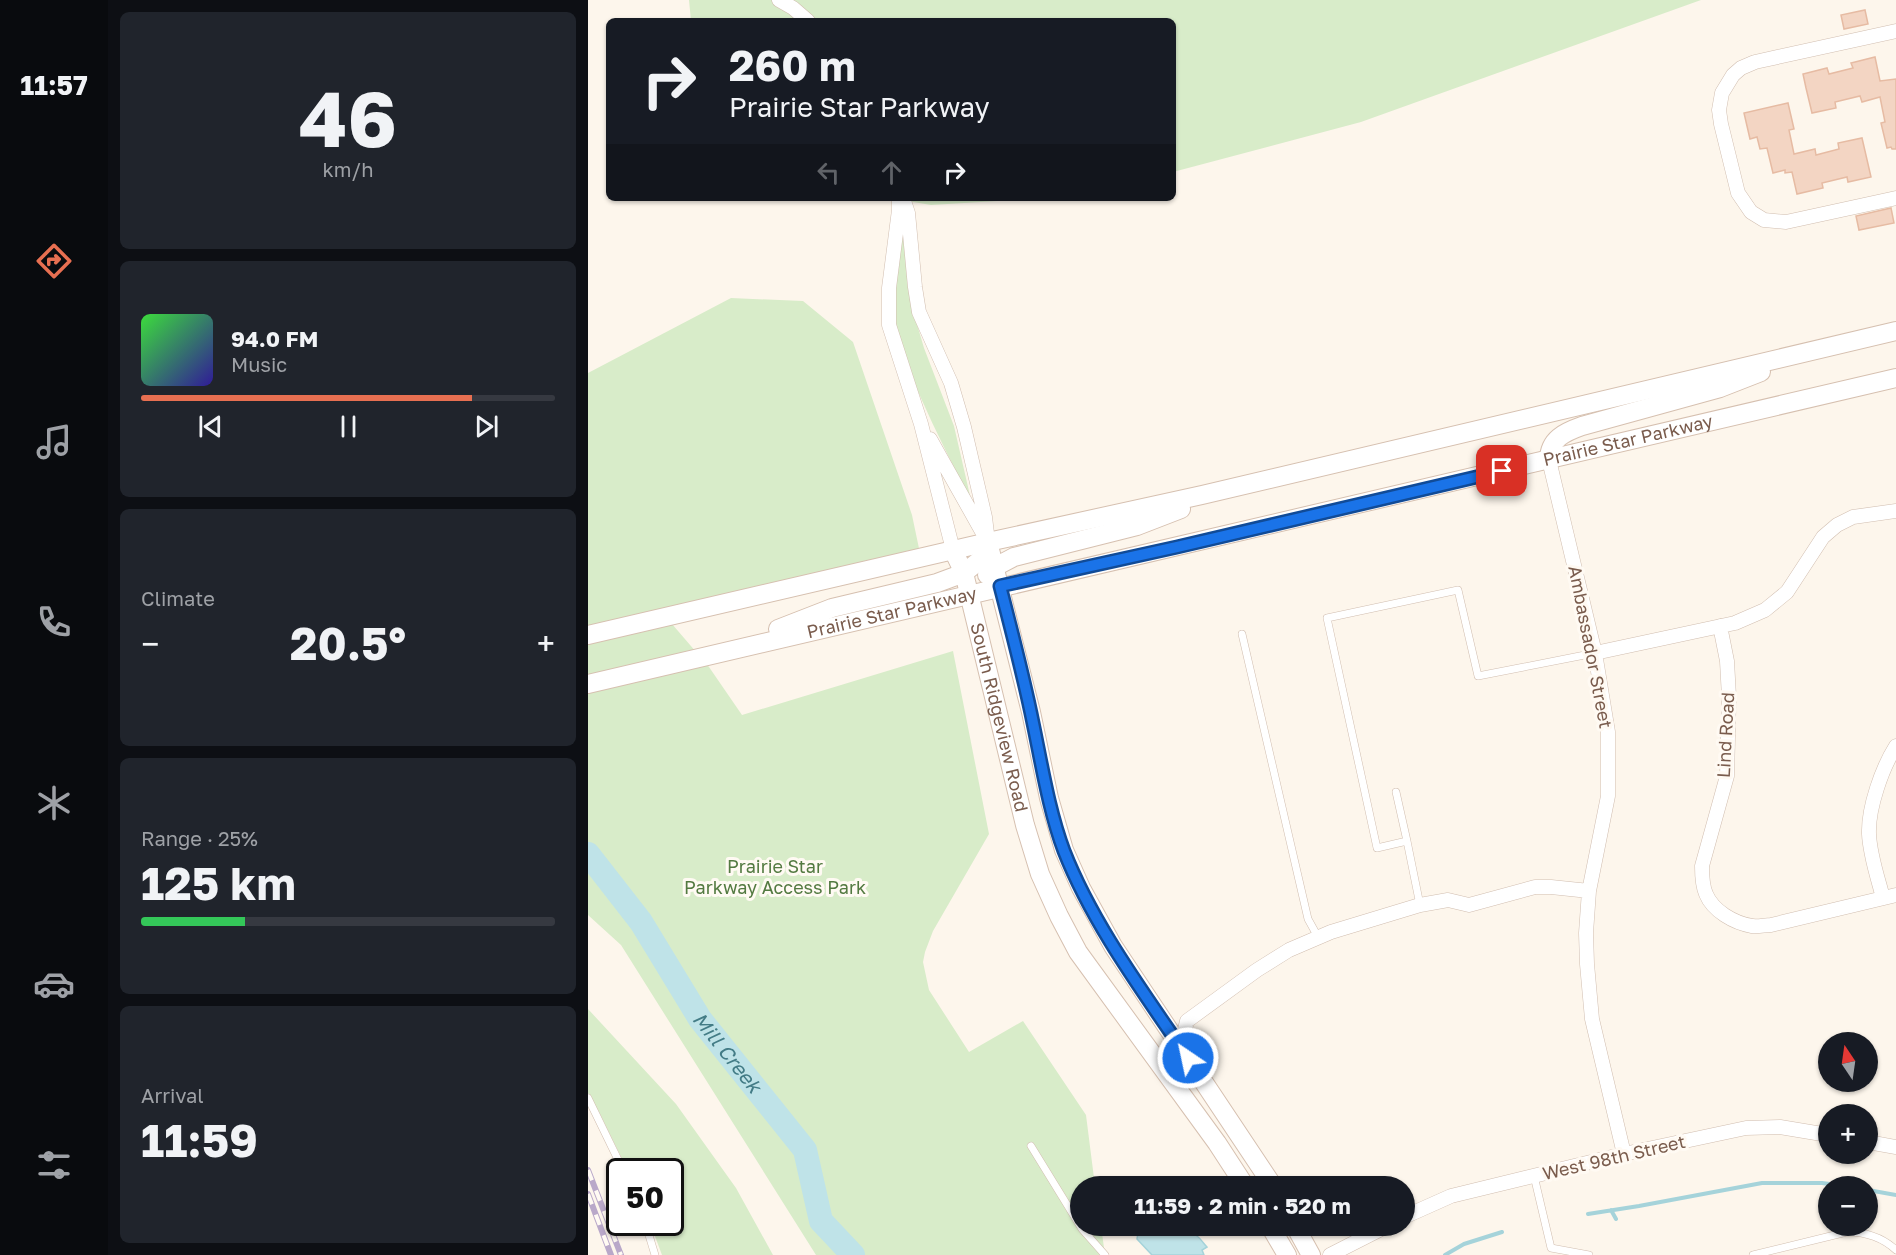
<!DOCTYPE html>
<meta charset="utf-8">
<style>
body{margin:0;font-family:"Golos Text",sans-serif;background:#20242c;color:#f1f3f6;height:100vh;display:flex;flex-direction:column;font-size:22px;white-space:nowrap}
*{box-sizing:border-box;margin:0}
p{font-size:20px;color:#9ea1a6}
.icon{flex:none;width:33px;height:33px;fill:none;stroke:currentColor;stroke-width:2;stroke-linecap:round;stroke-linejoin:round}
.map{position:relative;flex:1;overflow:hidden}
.side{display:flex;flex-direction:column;gap:12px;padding:12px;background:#0d0f14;width:480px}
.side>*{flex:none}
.banner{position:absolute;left:18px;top:18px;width:570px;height:183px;border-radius:9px;box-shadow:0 2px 4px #0004;background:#171b24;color:#f1f3f6;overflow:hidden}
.needle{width:39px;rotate:347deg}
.fabs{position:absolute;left:1230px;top:1032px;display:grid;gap:12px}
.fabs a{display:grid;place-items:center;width:60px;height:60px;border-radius:50%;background:#171b24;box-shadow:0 2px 4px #0004;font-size:30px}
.speed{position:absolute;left:18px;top:1158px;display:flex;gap:12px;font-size:30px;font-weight:700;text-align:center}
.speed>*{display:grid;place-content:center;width:78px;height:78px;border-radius:50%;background:#171b24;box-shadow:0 2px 4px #0004;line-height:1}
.speed .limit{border:3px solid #111;border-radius:9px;background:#fff;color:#111}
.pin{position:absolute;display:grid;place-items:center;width:51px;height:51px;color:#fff;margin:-26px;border-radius:12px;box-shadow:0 3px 9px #0006}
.me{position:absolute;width:66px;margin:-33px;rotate:326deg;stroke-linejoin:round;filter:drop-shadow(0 0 4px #0008)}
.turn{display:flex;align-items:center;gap:21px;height:126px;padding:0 24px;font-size:27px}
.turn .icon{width:78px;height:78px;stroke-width:2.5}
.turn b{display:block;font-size:42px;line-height:51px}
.lanes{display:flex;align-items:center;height:57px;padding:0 24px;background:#0003;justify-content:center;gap:30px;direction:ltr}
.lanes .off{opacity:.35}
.big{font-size:45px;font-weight:700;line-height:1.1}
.side .tile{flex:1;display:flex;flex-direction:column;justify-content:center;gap:9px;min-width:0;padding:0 21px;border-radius:9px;background:#20242c}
.side .dial{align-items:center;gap:0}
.dial b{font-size:78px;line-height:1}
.song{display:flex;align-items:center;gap:18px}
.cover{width:72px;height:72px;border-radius:9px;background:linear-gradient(135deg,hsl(120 70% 55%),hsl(250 70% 35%))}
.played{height:6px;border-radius:3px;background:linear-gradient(90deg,#e76f51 80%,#363941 80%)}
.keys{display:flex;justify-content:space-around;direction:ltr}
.heat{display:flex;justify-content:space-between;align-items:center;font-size:33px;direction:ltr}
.charge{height:9px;border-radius:4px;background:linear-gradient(90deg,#34c759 25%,#363941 0)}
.trip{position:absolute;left:482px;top:1176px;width:345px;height:60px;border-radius:30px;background:#171b24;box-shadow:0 2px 4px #0004;font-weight:700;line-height:60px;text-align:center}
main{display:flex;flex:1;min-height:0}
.dock{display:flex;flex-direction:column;width:108px;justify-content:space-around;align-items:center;background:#090b0e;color:#9ea1a6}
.dock .icon{width:42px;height:42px}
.dock .current{color:#e76f51}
.dock b{font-size:27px;color:#f1f3f6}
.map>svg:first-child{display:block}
.green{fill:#d8ecc9}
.water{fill:#bfe3e8;stroke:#a5d3da;stroke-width:1.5}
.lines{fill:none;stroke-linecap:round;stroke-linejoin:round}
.stream{stroke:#a5d3da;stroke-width:4}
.river{stroke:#bfe3e8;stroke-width:24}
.building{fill:#f3d5c3;stroke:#e6bba3;stroke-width:1.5}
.lane-casing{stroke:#d1beb0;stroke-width:8}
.street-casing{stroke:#d1beb0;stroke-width:15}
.secondary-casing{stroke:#d6c0b0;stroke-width:20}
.lane{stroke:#fff;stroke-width:7}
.street{stroke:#fff;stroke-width:14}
.secondary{stroke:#fff;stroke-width:18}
.rail-casing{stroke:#b9a8c9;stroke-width:6}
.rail{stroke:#fffaf3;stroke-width:4;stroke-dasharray:11;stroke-linecap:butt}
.route-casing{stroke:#114b97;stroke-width:15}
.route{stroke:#1a73e8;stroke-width:10}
.labels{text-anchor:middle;stroke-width:6;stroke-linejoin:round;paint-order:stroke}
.street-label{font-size:18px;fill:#7a5c4d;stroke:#fffaf3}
.park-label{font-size:18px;fill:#537a41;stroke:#fffaf3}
.water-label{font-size:20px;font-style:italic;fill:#437c86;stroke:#fffaf3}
</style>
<main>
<nav class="dock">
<b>11:57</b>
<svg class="icon current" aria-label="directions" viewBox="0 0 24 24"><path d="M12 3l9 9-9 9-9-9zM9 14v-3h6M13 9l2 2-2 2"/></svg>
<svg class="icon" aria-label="music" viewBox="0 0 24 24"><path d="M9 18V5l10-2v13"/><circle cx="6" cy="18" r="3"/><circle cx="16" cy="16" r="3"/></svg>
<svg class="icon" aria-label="phone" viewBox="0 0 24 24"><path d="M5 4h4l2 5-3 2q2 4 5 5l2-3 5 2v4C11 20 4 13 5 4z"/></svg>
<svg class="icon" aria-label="climate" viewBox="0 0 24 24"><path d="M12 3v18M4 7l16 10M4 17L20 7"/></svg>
<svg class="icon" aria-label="car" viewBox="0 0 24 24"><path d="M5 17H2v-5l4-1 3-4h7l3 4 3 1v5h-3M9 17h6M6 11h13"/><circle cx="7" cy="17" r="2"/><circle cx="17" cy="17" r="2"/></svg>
<svg class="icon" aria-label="filters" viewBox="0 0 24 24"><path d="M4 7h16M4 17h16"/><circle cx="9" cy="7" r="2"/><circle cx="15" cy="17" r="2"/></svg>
</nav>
<section class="side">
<div class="tile dial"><b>46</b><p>km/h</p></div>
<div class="tile">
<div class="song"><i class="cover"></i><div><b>94.0 FM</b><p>Music</p></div></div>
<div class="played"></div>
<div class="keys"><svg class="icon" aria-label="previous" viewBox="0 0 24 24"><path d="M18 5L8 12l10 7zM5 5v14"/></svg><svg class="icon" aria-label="pause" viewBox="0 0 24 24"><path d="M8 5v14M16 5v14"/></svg><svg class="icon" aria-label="next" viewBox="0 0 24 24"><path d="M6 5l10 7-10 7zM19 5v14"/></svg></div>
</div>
<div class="tile"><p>Climate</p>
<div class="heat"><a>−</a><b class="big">20.5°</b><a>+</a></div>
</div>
<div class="tile"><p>Range · 25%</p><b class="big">125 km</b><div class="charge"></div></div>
<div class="tile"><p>Arrival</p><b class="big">11:59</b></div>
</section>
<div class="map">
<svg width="1308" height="1255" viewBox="0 0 1308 1255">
<rect width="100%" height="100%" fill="#fdf6ec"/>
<path class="green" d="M101 0H1113L773 122 585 172V21H103Z
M302 198H458L343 205Z
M316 221 328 321 336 348 366 426 383 500C365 466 348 432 332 396 320 369 306 339 306 308 305 279 312 250 316 221Z
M143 298 215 301 265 342 324 515 333 558 84 624 121 667 154 715 365 651 401 834 345 931 337 952 335 962 341 990 381 1052 435 1021 498 1115 507 1186H492V1226H513L517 1255H228L33 945 0 915V373Z
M0 1009 88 1104 148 1188 185 1255H74L62 1223 82 1222V1172L40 1171 11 1112 0 1093Z"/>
<path class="water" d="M551 1226C568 1224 594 1224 609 1236 613 1239 616 1244 619 1247L614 1250 616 1255H564L549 1239Z"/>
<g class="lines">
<path class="stream" d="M1280 1190 1308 1195
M1023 1210 1028 1219
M1000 1214 1051 1206 1174 1183H1234L1257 1186
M857 1255 876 1244 914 1232"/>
<path class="river" id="s1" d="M0 854 53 922 112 1019 217 1150 233 1221 265 1255"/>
</g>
<path class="building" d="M1277 10 1280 24 1256 29 1253 15Z
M1287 57 1292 81 1308 79V149H1304L1303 147 1299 148 1293 123 1297 122 1292 97 1274 102 1272 96 1247 102 1248 108 1224 113 1218 88 1215 74 1239 68 1241 74 1265 68 1263 63Z
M1200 103 1206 129 1201 130 1206 154 1227 149 1228 155 1251 149 1250 143 1274 138 1283 177 1260 182 1259 177 1234 183 1235 188 1209 194 1204 172 1197 173V170L1185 173 1179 148 1172 149 1169 137 1162 139 1156 113Z
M1303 208 1306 223 1271 230 1268 216Z"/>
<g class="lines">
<defs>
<path id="lane" d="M654 634 720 919 730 937
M808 792 819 841
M832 905 819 841 789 848 739 618 870 590 890 676 1007 653
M0 1098 36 1172
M443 1146 494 1229 517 1255
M946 1176 963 1248 1001 1255
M57 1222 67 1255
M1165 1255 1259 1232C1278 1232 1294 1237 1308 1250"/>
<path id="street" d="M191 0 205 8 220 21
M1308 31 1167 62 1153 68 1145 75 1134 93 1131 110 1133 124 1150 193 1163 212 1176 220 1198 222 1308 198
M311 198V210L301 288V325L333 424 365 550
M315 198 320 213 327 287 331 312 363 383 376 427 397 517 400 542
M342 439 396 535
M961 460 1007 653 1020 732V796L1001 891 998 933 999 964 1004 1019 1036 1154
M1132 626 1139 661 1141 697 1139 776 1114 866C1114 875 1114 885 1118 894 1125 911 1146 923 1164 926 1170 927 1177 925 1183 925L1308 895
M1007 653 1147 623 1177 610 1199 592 1235 537 1249 525 1265 517 1308 511
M1295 898C1290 878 1282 856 1281 834 1280 808 1294 768 1308 746
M599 1054 595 1038 599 1021 669 970 701 950 743 932 832 905 860 900 881 905 947 887H963L1001 891
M1280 1142 1308 1147
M816 1217 863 1196 1036 1154 1158 1128 1192 1127 1240 1135
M742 1255 799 1226"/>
<g id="secondary">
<path d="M961 460C961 439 977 432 994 426L1132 388 1173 372"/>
<path d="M400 542 443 712 461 798 476 850 493 888 525 946 685 1186"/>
<path id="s2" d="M365 550 376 573 437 825 452 874 471 916 490 952 629 1143 657 1186"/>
<path d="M399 575 407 567 426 557 549 526 593 509"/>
<path d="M190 629 244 608 349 583 376 573 392 560 400 542"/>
<path d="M0 635 400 542 614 495 1308 331"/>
<path id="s3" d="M0 684 1308 378"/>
<path d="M682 1226 699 1255"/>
<path d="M707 1226 723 1255"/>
</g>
</defs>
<use href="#lane" class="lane-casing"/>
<use href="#street" class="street-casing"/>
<use href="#secondary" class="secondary-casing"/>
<use href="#lane" class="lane"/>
<use href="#street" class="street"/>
<use href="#secondary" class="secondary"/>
<defs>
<path id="rail" d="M0 1170 33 1255
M0 1194 23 1255"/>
</defs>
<use href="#rail" class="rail-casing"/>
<use href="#rail" class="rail"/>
</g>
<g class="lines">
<defs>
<path id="route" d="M600 1058C556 993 505 925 476 851 461 811 454 766 445 723 436 678 424 632 412 586L589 547 914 471"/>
</defs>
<use href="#route" class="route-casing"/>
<use href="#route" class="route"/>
</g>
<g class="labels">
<g class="street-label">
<text dy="6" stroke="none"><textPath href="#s3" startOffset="1068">Prairie Star Parkway</textPath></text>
<text dy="6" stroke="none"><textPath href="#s3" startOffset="312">Prairie Star Parkway</textPath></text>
<text transform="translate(1002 647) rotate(79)" y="6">Ambassador Street</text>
<text dy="6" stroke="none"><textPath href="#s2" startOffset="174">South Ridgeview Road</textPath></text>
<text transform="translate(1138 735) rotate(-87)" y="6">Lind Road</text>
<text transform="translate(1026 1158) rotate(-13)" y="6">West 98th Street</text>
</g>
<g class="park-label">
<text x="187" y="873">Prairie Star<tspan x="187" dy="21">Parkway Access Park</tspan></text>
</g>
<g class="water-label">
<text dy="7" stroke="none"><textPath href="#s1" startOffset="243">Mill Creek</textPath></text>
</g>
</g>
</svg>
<div class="fabs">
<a><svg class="needle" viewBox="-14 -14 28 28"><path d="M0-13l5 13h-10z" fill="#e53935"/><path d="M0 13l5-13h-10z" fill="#9ea1a6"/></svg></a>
<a>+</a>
<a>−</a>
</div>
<div class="speed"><div class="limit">50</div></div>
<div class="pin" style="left:914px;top:471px;background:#d93025"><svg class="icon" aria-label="arrive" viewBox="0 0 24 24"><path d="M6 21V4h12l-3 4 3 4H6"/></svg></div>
<svg class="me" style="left:600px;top:1058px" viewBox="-20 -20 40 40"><circle r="17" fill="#1a73e8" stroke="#fff" stroke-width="3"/><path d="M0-11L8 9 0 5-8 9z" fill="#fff"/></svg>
<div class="trip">11:59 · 2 min · 520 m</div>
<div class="banner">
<div class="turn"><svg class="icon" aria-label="right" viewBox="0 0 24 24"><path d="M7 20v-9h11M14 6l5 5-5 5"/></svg><div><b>260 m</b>Prairie Star Parkway</div></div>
<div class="lanes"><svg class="icon off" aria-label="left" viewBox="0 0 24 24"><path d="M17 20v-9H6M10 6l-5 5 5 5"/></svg><svg class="icon off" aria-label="ahead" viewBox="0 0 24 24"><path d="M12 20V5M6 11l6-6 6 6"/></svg><svg class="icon" aria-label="right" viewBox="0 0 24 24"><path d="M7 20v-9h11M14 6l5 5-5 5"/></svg></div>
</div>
</div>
</main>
